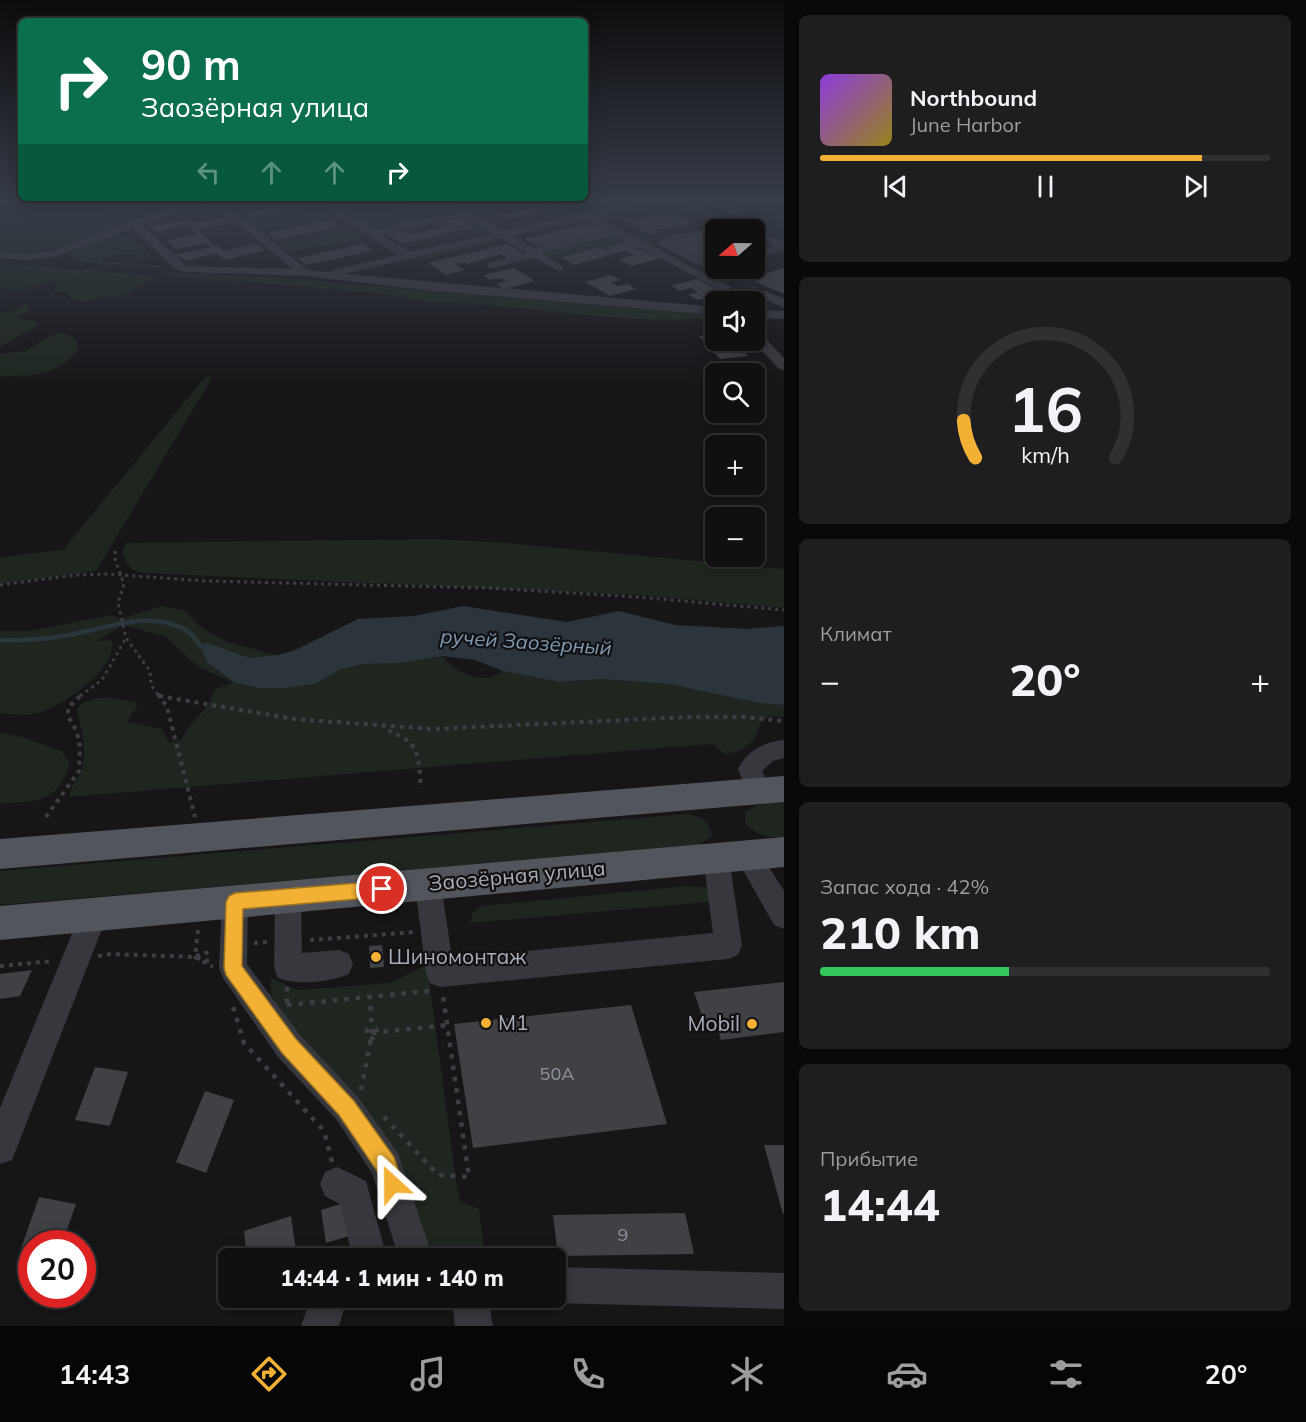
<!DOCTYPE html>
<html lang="ru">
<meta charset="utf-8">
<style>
body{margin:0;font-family:Mulish,sans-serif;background:#1e1e20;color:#f1f3f6;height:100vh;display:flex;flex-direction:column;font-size:22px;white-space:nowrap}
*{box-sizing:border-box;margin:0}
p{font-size:20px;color:#9c9d9f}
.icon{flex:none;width:33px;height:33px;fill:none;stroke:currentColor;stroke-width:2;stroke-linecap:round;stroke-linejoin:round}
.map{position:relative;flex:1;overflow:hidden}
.drawer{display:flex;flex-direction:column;gap:15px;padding:15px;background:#09090a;width:522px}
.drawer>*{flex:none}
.banner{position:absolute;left:18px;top:18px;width:570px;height:183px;border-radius:9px;box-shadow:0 3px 15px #0003,0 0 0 2px #303032;background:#0b6e4f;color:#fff;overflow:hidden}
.needle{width:39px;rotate:250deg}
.buttons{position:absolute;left:705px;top:219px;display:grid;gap:12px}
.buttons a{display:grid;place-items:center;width:60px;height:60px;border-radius:9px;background:#101012;box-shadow:0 3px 15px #0003,0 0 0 2px #303032;font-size:30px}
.speed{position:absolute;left:18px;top:1230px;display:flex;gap:12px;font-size:30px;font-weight:700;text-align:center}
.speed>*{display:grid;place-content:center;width:78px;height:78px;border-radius:50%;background:#101012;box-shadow:0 3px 15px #0003,0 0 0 2px #303032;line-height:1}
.speed .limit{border:9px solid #d22;background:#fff;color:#111}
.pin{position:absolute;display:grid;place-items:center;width:51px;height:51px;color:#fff;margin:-26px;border:3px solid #fff;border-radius:50%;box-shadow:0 2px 6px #0007}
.me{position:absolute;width:66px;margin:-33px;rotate:336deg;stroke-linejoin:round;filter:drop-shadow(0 0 4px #0008)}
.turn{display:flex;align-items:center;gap:21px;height:126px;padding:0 24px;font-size:27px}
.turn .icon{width:78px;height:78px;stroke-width:2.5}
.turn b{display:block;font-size:42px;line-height:51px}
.lanes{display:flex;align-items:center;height:57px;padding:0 24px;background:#0003;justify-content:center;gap:30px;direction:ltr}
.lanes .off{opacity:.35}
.big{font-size:45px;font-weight:800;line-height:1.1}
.drawer .tile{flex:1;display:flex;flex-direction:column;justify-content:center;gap:9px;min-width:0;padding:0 21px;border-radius:9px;background:#1e1e20}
.drawer .dial{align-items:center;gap:0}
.dial svg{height:156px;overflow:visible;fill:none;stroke:#303032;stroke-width:7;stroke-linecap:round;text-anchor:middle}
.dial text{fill:#f1f3f6;stroke:none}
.song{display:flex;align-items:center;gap:18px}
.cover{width:72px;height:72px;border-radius:9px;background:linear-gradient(135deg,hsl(270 70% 55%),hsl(50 70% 35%))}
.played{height:6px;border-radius:3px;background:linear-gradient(90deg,#f2b134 85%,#303032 85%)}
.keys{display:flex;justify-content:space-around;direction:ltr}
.heat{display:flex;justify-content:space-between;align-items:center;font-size:33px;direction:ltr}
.charge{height:9px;border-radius:4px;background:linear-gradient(90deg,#34c759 42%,#303032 0)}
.trip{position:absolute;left:218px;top:1248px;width:348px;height:60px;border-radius:9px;background:#101012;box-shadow:0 3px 15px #0003,0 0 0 2px #303032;font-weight:800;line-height:60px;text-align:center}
.menu{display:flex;height:96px;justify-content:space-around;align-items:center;background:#060607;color:#9c9d9f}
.menu .icon{width:42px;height:42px}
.menu .on{color:#f2b134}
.menu b{font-size:27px;color:#f1f3f6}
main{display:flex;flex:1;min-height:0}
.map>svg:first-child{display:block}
.green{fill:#1e261f}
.water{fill:#2c353c}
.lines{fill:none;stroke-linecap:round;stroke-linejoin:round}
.stream{stroke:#2c353c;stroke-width:4.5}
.building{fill:#404145}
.path-far3{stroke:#3d3f44;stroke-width:1.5;stroke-dasharray:1.5 2;stroke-linecap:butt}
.path-far2{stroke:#3d3f44;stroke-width:3;stroke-dasharray:3 4;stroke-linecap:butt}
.path-far1{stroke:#3d3f44;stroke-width:4;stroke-dasharray:4 5;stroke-linecap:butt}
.path{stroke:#3d3f44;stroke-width:4.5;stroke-dasharray:4.5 7;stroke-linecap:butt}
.minor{fill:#37383d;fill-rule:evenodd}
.major{fill:#53555c;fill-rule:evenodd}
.route{fill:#f2b134;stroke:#9d7322;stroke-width:1.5}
.poi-dot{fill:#f2b134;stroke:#111113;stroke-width:2}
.labels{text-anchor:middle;stroke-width:4.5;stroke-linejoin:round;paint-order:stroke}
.near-number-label{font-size:18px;fill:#8e929b}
.water-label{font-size:20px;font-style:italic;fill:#7f9bb3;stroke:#111113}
.near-street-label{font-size:21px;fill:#a8adb8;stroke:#111113}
.near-poi-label{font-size:21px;fill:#a8adb8;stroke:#111113;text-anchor:start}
</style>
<main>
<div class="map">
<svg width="784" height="1326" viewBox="0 0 784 1326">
<rect width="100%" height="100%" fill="#161618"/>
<path class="green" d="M0 200 200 202 233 200 187 208 147 210 145 214 147 215 71 244 29 254 0 252Z
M281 200 314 201 331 215 324 220 266 231H261L249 223 250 218 306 207 300 203 244 213 240 212 246 207Z
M723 200H741L751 207 758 203H767L770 209 784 207V235L745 224 784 239V246L755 233 754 230 746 229 726 220 754 217V214L741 206V202Z
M375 213 429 217 433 218 375 232 349 216Z
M484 227 491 230 400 248V246Z
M350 229 356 230 361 234 359 240 289 252 281 247 284 244Z
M602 233 647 236 654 239 651 243 666 254 625 241 558 257 548 258 536 253Z
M114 235H127L143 247 141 255 117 254 100 262H81L68 256 73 250Z
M497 237 505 238 504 240 423 260 412 259Z
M0 263 156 276 123 296 102 297 89 302 73 301 67 293 53 291 59 282C39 279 22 299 0 286Z
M166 272 266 277 715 315V319L661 320 604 317 470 303 421 302 401 296 299 286 158 276Z
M25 305 29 306V311L18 316V319L35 321 39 324 0 347V312L8 313Z
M63 333 74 338 79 348C61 376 30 377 0 376V354L26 351 50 336Z
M209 376 212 378 96 571 0 584V557L63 550 205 377Z
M431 539 506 543 784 569V608L637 595 143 573 131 569 122 553 126 543Z
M161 606 184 610 198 625 227 642 277 655 250 658 230 651 207 662 234 683 259 688H285L314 684 341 669 364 664 400 663 442 656C456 674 484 686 503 671L559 682 601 679 670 684 759 703 784 705V717L770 716 760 723C756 743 744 752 724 754L714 745 709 744 70 797C68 788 78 781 81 772 88 752 81 728 77 709 90 692 117 698 136 703L137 708 129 717 128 722 162 729 169 743 181 740C192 717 207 715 215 689L233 683 199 667 164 636 123 625 97 641 112 640C117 670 66 703 41 712 29 716 13 715 0 713V631H30L111 615 121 619Z
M0 733 22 737 62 751 70 765C55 805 37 801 0 803Z
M784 802V837C767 839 757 835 745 823V812L759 805Z
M687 814C702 817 710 820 712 836L699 845 0 905V871Z
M686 886 712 888 716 898 708 902 470 923 473 912 482 906Z
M432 956 429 980 457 1188 461 1202 479 1209 485 1258H429L418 1250 394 1165 283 1026 271 993V978L297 990 390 983 423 967Z"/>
<path class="water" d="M463 606 567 622 619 611 675 625 747 629 784 626V705L759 703 669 684 601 679 559 682 503 671 475 660 442 656 400 663 364 664 341 669 315 684 285 688H259L235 683 207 662 200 646 207 643 250 658 277 655 293 651 358 619 414 616Z"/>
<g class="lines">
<path class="stream" d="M0 640C23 641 46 639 69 635 106 629 150 609 186 630 194 635 198 644 205 650"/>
</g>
<path class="building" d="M710 200H718L745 212 733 215 702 202Z
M300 202 307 207 250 218 244 213Z
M551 204 560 208 510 219 502 215Z
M665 212 682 217 690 223 655 230 661 232 652 235 622 220 631 218 635 221Z
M224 218 233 222 198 230 215 246H219L224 251 255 244 265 250 225 260 217 253 186 261 174 255 211 247 207 243 176 249 167 240 198 234 188 225 158 232 147 227 190 219 195 223Z
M460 218 476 227 402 244 387 234 402 231 409 235 450 225 444 221Z
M330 220 339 227 276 240 267 233Z
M595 224 607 230 537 246 525 239 557 232 555 231Z
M697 231 716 236V260L708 262 666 242 699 234 694 232Z
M627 241 638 247 634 248 660 258 632 266 619 259 633 255 625 251 574 265 561 257 601 247 605 250 609 249 605 247Z
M363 244 372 251 306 265 298 258Z
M507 244 527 256 511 260 501 254 467 264 465 262 455 264 464 270 446 275 428 263Z
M514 268 535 281 504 289 496 284 506 281 500 278 490 280 483 275Z
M784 268V294L739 275 758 270 765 274Z
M611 275 620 280 611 283 618 286 628 284 636 289 610 296 585 282Z
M697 279 725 293 698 300 688 295 698 292 691 288 680 291 671 286Z
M716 334V340H732L748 356 720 359 699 336Z
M382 945 384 967 370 968 369 946Z
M32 970 20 996 0 999V974Z
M784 982V1032L721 1040 714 1018 703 1019 694 992Z
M631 1005 667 1124 473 1148 454 1024Z
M95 1067 128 1072 110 1126 75 1120Z
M205 1091 234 1100 206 1173 176 1162Z
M764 1145H784V1214H783Z
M39 1197 76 1204 62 1244H32V1266L16 1263Z
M350 1201 356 1234 326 1243 321 1210Z
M685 1213 694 1254 558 1256 553 1215Z
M291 1216 297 1258H247L244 1231Z"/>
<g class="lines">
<path class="path-far3" d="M556 200 572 208
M768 200 784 203
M0 201 140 209
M762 224 784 225
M57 229 79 231
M273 231 328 220
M709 234 716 232
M285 242 343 229
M70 260 162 267
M119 263 150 254
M76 274 113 264
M734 278 755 288"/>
<path class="path-far2" d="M115 551V559L124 584 118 603 126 638 150 671 151 685 159 696
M0 585 76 575 109 574 206 581 488 588 637 597 784 610
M80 696 102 680 126 638"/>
<path class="path-far1" d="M158 694 167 707 195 817
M159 696 295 719 432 729 689 717H744L784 721
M382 724C388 731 394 733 402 737 421 746 419 770 421 788
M46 817 79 771 80 747 77 732 68 716V708L82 694
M198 930 195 957 213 967
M310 940 415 932
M254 943 268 942
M98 956 111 954 195 957 211 962
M196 956 212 951
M0 966 53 961"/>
<path class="path" d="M287 987V1005
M287 1005 429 991
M233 1007 244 1043 324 1131 332 1162
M366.5 1033a5.5 5.5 0 1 1 11 0a5.5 5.5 0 1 1-11 0Z
M372 1033 447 1025
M361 1090 372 1033 370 996
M384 1117 438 1175 469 1177 443 996"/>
<path class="minor" d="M236 200H259L230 207 308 270 331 272 333 270 398 255 314 200H326L374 230 456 212 440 202 397 212 392 209 393 207 423 200H450L504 231 577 215 582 211 587 213 643 200H662L596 217 731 287 729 290H721L615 235 541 253 563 266V270L559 271 534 258 492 268 488 267V263L526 253 501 238 344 274 716 307V315L433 291 305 276 185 272 175 269 133 228 53 257 30 260 0 258V252L30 254 51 251 160 211ZM220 209 293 269 186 266 142 225 166 216ZM463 216 493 234 410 252 382 235ZM585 219 606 230 533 248 512 236Z
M673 200H687L749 230H734Z
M694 231 699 234 698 236 670 244 709 262 716 261V268H704L657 244 664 238Z
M754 231 784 243V250L754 258V251L774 246 754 238Z
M766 291 784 299V308L762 298 760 295Z
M754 310 784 311V319L761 318 758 323 754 324Z
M754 331 759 332 784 358V370L779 369 752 340H754Z
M784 740V758L773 761 762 771 771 792 768 799 759 802 750 799 738 769C748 750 764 742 784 740Z
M748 844 757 848 784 891V929L774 925 735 856 739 848Z
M716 846 725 850 729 858 742 945 738 955 728 959 440 987 430 983 426 973 415 885 419 876 428 873 437 876 441 885 452 958 713 933 703 858 707 850Z
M288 884 297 888 301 897 302 953 339 950 349 954 353 964 349 974C330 982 297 986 278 978L274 968 275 897 279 888Z
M235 889 244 893 248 902 247 964 300 1035 358 1097 398 1153 433 1258H399L372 1173 336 1119 278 1057 223 978 219 968 222 902 226 893Z
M93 903 103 907 107 916 12 1160 0 1164V1108L83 907Z
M337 1167 366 1181 387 1258H351L352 1255 340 1204 325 1196 320 1184 325 1172Z
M555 1267 784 1273V1309L555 1303 542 1298H555Z
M311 1298H347L339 1326H301Z
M452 1298H488L493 1326H455Z"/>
<path class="major" d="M784 776V802L0 869V839Z
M784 837V867L0 940V906Z"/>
</g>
<linearGradient id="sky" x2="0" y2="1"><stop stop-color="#0c0c0d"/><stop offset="0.52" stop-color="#363c48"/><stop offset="1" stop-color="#363c48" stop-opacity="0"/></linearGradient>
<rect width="784" height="386" fill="url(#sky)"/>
<path class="route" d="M382 881 388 883 390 889 388 895 382 897 243 909 242 966 296 1039 354 1101 394 1157 403 1184 400 1191 392 1195 384 1191 377 1171 339 1115 282 1053 226 975 224 968 226 902 229 896 235 893Z"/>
<g class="poi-dot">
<circle cx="376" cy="957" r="6"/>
<circle cx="486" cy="1023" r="6"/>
<circle cx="752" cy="1024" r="6"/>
</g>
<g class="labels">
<g class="near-number-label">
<text x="557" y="1080">50А</text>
<text x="623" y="1241">9</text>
</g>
<g class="water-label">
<text transform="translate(526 642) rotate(4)" y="7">ручей Заозёрный</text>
</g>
<g class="near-street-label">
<text transform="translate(517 876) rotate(-5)" y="7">Заозёрная улица</text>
</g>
<g class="near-poi-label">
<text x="388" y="964">Шиномонтаж</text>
<text x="498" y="1030">М1</text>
<text x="740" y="1031" text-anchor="end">Mobil</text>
</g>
</g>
</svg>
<div class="buttons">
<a><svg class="needle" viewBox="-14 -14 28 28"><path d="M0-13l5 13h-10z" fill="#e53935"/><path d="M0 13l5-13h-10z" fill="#9c9d9f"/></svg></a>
<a><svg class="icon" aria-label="sound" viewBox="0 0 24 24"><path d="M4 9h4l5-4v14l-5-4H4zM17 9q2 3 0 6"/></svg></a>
<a><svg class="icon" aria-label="search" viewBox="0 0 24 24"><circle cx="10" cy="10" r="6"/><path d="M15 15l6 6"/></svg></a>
<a>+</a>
<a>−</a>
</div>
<div class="speed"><div class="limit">20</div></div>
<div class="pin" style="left:382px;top:889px;background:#d93025"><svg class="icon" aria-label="arrive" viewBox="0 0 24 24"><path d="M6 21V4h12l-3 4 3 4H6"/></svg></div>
<svg class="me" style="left:392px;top:1184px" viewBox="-20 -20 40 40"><path d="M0-17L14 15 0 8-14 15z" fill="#f2b134" stroke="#fff" stroke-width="4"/></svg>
<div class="trip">14:44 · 1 мин · 140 m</div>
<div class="banner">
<div class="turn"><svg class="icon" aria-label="right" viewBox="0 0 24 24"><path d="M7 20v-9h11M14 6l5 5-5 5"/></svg><div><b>90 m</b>Заозёрная улица</div></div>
<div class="lanes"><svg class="icon off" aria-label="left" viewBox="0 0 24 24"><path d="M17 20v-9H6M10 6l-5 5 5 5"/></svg><svg class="icon off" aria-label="ahead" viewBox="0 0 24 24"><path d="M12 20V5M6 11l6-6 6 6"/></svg><svg class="icon off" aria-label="ahead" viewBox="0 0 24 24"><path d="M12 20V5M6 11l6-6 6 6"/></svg><svg class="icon" aria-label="right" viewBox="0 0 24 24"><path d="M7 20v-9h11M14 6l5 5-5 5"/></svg></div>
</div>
</div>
<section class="drawer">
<div class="tile">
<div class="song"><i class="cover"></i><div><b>Northbound</b><p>June Harbor</p></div></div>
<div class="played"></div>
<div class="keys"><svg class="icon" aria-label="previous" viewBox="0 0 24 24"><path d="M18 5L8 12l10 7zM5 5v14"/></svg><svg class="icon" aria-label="pause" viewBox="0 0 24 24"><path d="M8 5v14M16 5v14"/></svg><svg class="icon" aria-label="next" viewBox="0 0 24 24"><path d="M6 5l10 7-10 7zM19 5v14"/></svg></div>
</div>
<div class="tile dial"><svg viewBox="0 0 100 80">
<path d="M14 69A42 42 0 1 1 86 69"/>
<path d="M14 69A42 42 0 0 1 8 50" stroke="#f2b134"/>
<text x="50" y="56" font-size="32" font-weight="700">16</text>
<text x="50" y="72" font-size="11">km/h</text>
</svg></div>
<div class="tile"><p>Климат</p>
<div class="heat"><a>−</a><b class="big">20°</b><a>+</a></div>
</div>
<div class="tile"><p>Запас хода · 42%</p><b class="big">210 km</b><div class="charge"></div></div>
<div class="tile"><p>Прибытие</p><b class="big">14:44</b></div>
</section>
</main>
<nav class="menu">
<b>14:43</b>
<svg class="icon on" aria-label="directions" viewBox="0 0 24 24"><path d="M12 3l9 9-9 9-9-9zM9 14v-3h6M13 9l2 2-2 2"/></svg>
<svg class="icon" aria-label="music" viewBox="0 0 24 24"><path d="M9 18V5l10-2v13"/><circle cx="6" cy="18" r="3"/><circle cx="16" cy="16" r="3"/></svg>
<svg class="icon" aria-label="phone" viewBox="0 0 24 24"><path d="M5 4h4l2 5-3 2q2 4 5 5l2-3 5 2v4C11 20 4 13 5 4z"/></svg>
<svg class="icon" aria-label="climate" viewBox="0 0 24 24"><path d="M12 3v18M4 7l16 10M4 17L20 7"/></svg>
<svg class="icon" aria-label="car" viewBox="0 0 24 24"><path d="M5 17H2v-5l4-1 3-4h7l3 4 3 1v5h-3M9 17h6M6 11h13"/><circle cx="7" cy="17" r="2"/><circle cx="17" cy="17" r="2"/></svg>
<svg class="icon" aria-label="filters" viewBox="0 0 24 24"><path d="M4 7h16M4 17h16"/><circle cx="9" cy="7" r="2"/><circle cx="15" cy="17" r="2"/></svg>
<b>20°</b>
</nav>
